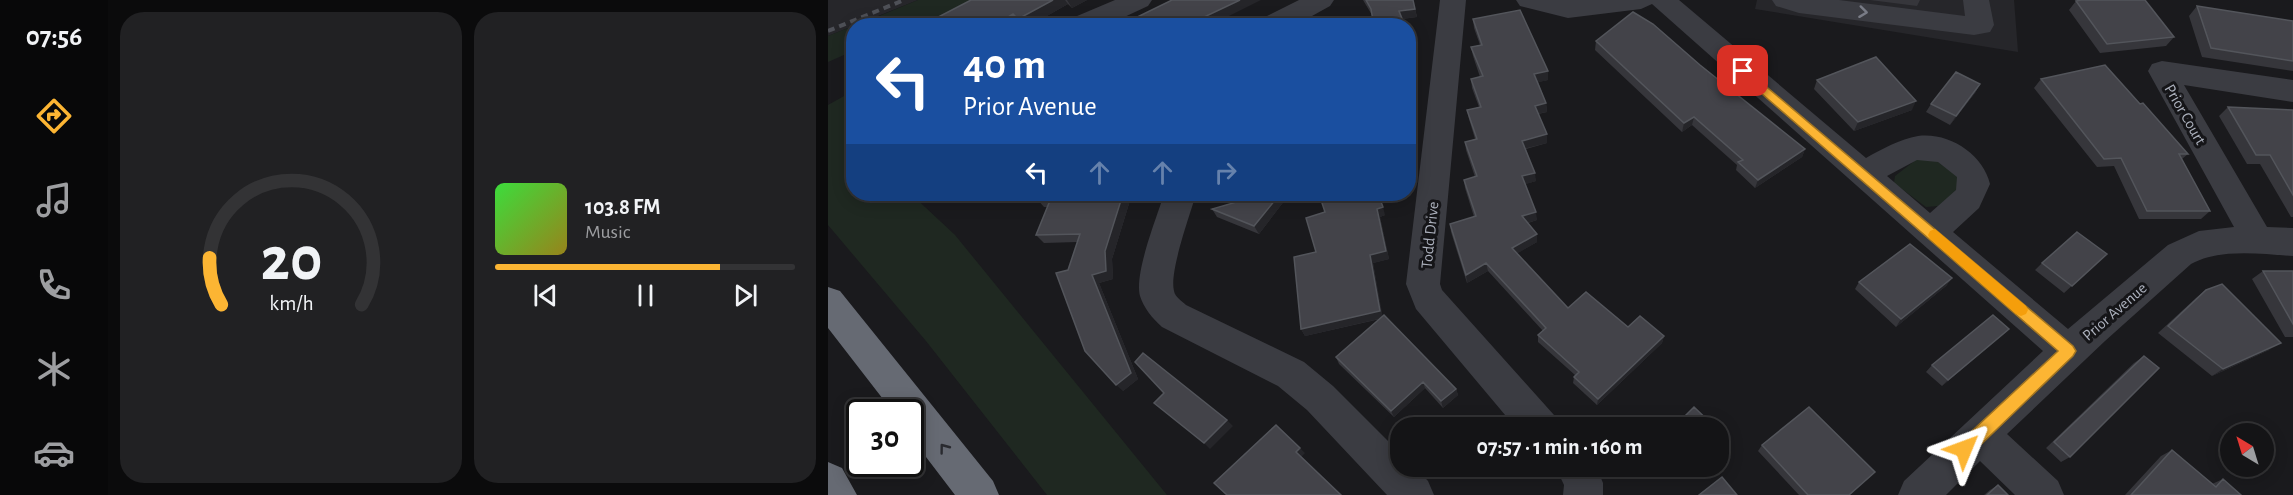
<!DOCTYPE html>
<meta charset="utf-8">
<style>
body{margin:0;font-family:"Alegreya Sans",sans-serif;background:#212123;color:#f1f3f6;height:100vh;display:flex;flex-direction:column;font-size:22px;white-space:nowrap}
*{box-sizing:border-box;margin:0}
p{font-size:20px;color:#9d9ea1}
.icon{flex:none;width:33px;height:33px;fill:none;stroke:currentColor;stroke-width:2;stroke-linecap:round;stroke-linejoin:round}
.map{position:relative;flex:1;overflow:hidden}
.panel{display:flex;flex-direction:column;gap:12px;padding:12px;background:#0b0b0c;width:720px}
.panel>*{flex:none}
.top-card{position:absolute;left:18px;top:18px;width:570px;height:183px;border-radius:24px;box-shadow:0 3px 15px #0003,0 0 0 2px #333335;background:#1a4fa0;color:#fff;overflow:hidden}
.needle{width:39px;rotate:322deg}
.buttons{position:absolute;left:1392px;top:423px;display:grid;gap:12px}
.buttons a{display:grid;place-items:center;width:54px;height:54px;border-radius:50%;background:#141416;box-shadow:0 3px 15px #0003,0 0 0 2px #333335;font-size:30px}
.speed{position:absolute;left:18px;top:399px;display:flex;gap:12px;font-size:30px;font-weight:700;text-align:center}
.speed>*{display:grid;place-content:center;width:78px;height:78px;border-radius:50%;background:#141416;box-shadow:0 3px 15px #0003,0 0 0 2px #333335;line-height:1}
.speed .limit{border:3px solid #111;border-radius:9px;background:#fff;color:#111}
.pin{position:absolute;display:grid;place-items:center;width:51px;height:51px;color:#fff;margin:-26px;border-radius:12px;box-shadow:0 3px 9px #0006}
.me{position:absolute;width:66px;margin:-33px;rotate:46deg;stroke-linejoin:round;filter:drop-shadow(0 0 4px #0008)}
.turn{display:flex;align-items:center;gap:21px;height:126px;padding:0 18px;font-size:27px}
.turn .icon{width:78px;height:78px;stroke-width:2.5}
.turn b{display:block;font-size:42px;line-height:51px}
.lanes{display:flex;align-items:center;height:57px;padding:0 18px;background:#0003;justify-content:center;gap:30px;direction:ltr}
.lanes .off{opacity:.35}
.panel .tile{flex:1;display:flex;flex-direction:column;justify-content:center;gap:9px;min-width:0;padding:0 21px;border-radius:24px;background:#212123}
.panel .dial{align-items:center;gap:0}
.dial svg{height:156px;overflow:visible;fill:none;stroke:#333335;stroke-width:7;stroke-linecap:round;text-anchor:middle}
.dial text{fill:#f1f3f6;stroke:none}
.song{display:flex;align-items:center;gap:18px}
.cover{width:72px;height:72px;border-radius:9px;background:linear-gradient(135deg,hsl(120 70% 55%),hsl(50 70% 35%))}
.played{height:6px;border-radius:3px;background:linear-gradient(90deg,#fcb533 75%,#333335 75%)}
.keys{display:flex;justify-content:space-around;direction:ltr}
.panel .tiles{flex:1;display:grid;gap:12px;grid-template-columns:repeat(2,1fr)}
.trip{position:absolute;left:562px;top:417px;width:339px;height:60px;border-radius:24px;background:#141416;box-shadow:0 3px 15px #0003,0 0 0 2px #333335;font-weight:700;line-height:60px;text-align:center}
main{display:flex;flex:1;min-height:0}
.menu{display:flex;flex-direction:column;width:108px;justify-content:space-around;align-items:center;background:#080809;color:#9d9ea1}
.menu .icon{width:42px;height:42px}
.menu .selected{color:#fcb533}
.menu b{font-size:27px;color:#f1f3f6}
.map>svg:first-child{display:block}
.built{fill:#26262a}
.green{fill:#1f2821}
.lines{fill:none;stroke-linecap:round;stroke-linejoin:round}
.minor{fill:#3b3c42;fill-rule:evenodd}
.highway{fill:#666a73;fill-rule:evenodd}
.rail{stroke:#4e5057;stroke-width:4;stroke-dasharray:7 5;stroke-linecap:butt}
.wall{fill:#36363b}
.shaded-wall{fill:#252529}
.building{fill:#434349;stroke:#53555b;stroke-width:1.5}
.oneway{stroke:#797c86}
.oneway2{stroke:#292a2f}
.route{fill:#fcb533;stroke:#a47621;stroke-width:1.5}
.slow{fill:#f59e0b}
.labels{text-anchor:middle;stroke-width:6;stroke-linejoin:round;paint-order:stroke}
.street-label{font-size:16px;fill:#acb1bd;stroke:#151518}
</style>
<main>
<nav class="menu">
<b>07:56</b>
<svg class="icon selected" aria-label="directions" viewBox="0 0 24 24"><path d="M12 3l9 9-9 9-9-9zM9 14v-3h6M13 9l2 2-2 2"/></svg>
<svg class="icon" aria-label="music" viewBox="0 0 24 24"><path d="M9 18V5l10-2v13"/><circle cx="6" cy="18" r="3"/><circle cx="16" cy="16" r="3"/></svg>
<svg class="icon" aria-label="phone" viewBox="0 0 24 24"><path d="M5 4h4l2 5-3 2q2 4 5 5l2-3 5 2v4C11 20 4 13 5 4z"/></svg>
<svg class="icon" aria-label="climate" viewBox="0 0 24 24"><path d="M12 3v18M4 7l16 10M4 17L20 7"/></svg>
<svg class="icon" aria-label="car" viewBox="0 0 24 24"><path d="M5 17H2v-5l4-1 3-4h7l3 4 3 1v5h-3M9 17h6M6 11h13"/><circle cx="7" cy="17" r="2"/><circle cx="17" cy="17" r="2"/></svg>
</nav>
<section class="panel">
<div class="tiles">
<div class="tile dial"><svg viewBox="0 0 100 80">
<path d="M14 69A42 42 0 1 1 86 69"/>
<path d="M14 69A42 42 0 0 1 8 45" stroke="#fcb533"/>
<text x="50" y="56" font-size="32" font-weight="700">20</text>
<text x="50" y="72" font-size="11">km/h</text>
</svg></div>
<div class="tile">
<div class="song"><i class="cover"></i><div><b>103.8 FM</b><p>Music</p></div></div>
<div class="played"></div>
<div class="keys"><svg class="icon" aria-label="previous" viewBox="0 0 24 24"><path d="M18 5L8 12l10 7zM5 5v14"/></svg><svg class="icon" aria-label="pause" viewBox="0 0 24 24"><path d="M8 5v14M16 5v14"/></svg><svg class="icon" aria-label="next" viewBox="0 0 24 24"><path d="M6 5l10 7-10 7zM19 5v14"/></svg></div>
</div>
</div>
</section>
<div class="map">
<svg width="1465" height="495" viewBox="0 0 1465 495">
<rect width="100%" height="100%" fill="#1a1a1d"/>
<path class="built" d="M0 0H90L0 36Z
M929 0H1186L1190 52 927 9Z"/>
<path class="green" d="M90 0H153L90 25 27 26Z
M25 26V51L0 62V36Z
M25 91 26 194H83L127 235 339 495H219L98 341 0 225V105Z
M1105 158 1130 177V190L1110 206 1098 207 1066 183 1067 176 1089 159Z"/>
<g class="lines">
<path class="minor" d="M287 0H324L320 6 277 26H239L242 19Z
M471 0H506L502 6 466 26H430L433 19Z
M612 0H638L612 284 614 290 726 415 732 428H688L588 309 578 284Z
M688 0H851L1038 158C1054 149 1072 139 1090 136 1121 132 1155 154 1162 184L1151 208 1125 232 1240 329 1340 245 1371 231 1406 227 1320 71 1324 64 1334 61 1465 80V102L1356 85 1439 227 1465 228V256C1433 254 1392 248 1363 264L1277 341 1179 434 1230 481 1236 495H1187L1152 461 1118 495H1070L1076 481 1215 351 824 4 813 9 740 18 692 6ZM1089 160 1110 162 1129 177 1128 190 1102 213 1059 176Z
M944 0H1011L1137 16 1135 0H1161L1166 25 1162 32 1146 35 971 13 948 6Z
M336 194H368C362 215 341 272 346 291 347 297 354 301 358 305L476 362 505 386 573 454V466H586L600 481 606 495H559L479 410 450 386 334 327C324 318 316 308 312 296 306 273 329 217 336 194Z
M727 466H768L775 483V495H735L736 485Z"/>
<path class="highway" d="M0 287 12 291 165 481 171 495H127L82 436V412H65L0 328Z
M0 462 14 468 29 495H0Z"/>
<path class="rail" d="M0 31 76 0"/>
</g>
<path class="wall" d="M143 0H259L244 8 240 4 201 26H194L192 24 189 26H82L95 25Z
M535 0H585L589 17 574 19 544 15Z
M1042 0H1092L1089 6Z
M1248 1 1346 37 1338 46 1272 53 1241 10Z
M1369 6 1465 21V71L1374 57 1361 16Z
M645 19 720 71V80L710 82 718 103 719 112 710 114 719 143 698 149 708 181 697 184 709 220 700 223 709 234V242L689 253 740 308 800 327 836 336 834 343 769 405 745 383 746 377 747 375 710 342V335L715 331 660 271 639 283 623 232 622 224 646 217 637 188 636 180 647 177 638 150 637 142 647 139 641 119 639 110 651 107 644 88 643 79 652 77 645 56 643 47 652 45 646 28Z
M768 41 872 65 977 149 974 157 927 188 908 170 909 165 864 125 854 132 767 50Z
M1213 79 1360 154 1354 159 1382 211 1373 219H1311L1286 166 1269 167 1206 88Z
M989 80 1084 110 1026 131 986 89Z
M1152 84 1147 93 1122 125 1098 112 1103 104Z
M1400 107 1465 110V217H1463L1432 164H1419L1391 116Z
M211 194H304L284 259 285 279 271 283 310 379 295 391 240 270 249 242 216 243 208 235 220 207H216L209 199Z
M436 194H459L460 196 431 234 389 217 384 209Z
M497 212 557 215 552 217 561 259 545 263 554 316 628 389 630 395 615 408 597 388 566 417 511 364 508 357 552 319 477 336 473 329Z
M1279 254 1236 293 1207 270 1214 263Z
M1435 271H1465V337H1457L1424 279Z
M1124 278 1118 286 1068 327 1027 289 1031 282Z
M1378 290 1441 350 1384 376 1330 333 1368 298Z
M1181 329 1114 386 1098 372 1104 365Z
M1316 356 1242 457 1233 462 1218 448 1306 363Z
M934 445 1021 495H971L930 451Z
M1344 450 1384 484 1395 479 1413 495H1297L1333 456Z
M834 466H859L846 479Z
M1170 485 1180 495H1156L1162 490Z"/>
<path class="shaded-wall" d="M225 0H237L240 4 201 26H195L190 19Z
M239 0H259L244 8Z
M412 0H433L381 26H374V18Z
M587 9 589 17 573 19 571 11Z
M185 14 192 24 189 26H165Z
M720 71V80L707 83 706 74Z
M1152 84 1147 93 1122 125 1128 116Z
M1088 101 1084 110 1026 131 1030 122Z
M718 103 719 112 707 114V106Z
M866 117 864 125 854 132 856 123Z
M719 134V143L695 149 694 141Z
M977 149 974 157 927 188 930 180Z
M707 173 708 181 695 185 694 176Z
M295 194H304L284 259 285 279 271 283 310 379 295 391 288 385 264 275 277 251Z
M452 194H459L460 196 431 234 426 226Z
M555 207 557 215 552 217 561 259 545 263 555 318 477 336 473 329 542 255 549 209Z
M708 212 709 220 695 224 694 216Z
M709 234V242L685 256 684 248Z
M658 263 660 271 639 283 638 275Z
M1124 278 1118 286 1068 327 1073 319Z
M1181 329 1174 336 1114 386 1120 380Z
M836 336 834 343 769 405 770 399Z
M1453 343 1441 350 1384 376 1395 369Z
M595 382 597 388 566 417 563 411Z
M628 389 630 395 615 408 613 401Z
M399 420 405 426 382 449 376 443Z
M472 448 477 453 472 458 468 452Z
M855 466H859L846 479 848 474Z"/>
<path class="building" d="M143 0H225L190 19 185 14 165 26H82L91 21 95 25Z
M344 0H412L374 18 379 23 374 26H291Z
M538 0H585L587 9 571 11 577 26H546L543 9Z
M1253 0H1317L1346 37 1279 44 1248 1Z
M1369 6 1465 21V61L1383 48Z
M692 10 720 71 706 74 718 103 707 106 719 134 694 141 707 173 694 176 708 212 694 216 709 234 684 248 740 308 758 292 800 327 812 316 836 336 770 399 746 377 751 372 710 335 718 328 658 263 638 275 622 224 648 216 636 180 649 176 637 142 649 139 639 110 653 107 643 79 655 76 643 47 654 45 645 19Z
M805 12 825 24 872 65 977 149 930 180 910 162 915 160 866 117 856 123 768 41Z
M1048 57 1088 101 1030 122 989 80Z
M1277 65 1312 104 1315 103 1360 154H1351L1382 211H1319L1293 158 1276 159 1213 79Z
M1128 72 1152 84 1128 116 1103 104Z
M1400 107 1465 110V195L1442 155H1428Z
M211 194H295L277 251 278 271 264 275 303 373 288 385 257 351 228 273 240 270 252 234 208 235 223 198 209 199Z
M436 194H452L426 226 384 209Z
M491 194H550L555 207 549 209 558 251 542 255 552 311 473 329 466 257 488 252 478 218 497 212Z
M1249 232 1279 254 1244 286 1214 263Z
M1082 244 1124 278 1073 319 1031 282Z
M1435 271H1465V324Z
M1394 284 1453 343 1395 369 1340 326 1378 290Z
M556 315 628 389 613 401 595 382 563 411 508 357Z
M1165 315 1181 329 1120 380 1104 365Z
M315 353 399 420 376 443 326 403 336 393 307 362Z
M1316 356 1331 368 1242 457 1226 442Z
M866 407 888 428H845Z
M981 407 1047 472 1021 495H980L934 445Z
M448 425 472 448 468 452 513 495H399L386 483Z
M1344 450 1388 487 1395 479 1413 495H1303Z
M841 466H855L848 474Z
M894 477 909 495H871Z
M1170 485 1180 495H1159Z"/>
<defs><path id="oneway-chevron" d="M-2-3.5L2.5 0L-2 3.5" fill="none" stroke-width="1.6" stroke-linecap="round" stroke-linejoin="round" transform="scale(1.5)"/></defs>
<use class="oneway" href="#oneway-chevron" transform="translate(1035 12) rotate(7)"/>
<use class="oneway2" href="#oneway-chevron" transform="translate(116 448) rotate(-127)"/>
<path class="route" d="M915 67 1245 346 1248 351 1245 356 1142 455 1136 457 1130 455 1128 449 1130 444 1230 351 911 74 909 71Z"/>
<path class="slow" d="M1107 229 1198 306 1200 310 1198 314 1193 316 1188 314 1102 239 1100 235 1102 231Z"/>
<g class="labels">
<g class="street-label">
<text transform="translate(1358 114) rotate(60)" y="6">Prior Court</text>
<text transform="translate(601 235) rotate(-84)" y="6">Todd Drive</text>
<text transform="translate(1286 311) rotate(-41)" y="6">Prior Avenue</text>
</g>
</g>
</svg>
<div class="buttons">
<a><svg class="needle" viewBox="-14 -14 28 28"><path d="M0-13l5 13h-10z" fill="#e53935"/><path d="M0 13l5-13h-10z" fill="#9d9ea1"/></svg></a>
</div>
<div class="speed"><div class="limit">30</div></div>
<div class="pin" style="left:915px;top:71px;background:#d93025"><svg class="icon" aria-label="arrive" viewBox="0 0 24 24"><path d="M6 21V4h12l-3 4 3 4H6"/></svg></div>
<svg class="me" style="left:1136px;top:449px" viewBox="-20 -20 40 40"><path d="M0-17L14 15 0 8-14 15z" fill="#fcb533" stroke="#fff" stroke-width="4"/></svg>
<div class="trip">07:57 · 1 min · 160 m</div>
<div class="top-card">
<div class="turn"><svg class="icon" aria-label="left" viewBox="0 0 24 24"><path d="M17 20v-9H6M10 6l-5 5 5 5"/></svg><div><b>40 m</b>Prior Avenue</div></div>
<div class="lanes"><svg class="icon" aria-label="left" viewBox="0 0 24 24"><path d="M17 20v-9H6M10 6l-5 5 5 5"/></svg><svg class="icon off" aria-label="ahead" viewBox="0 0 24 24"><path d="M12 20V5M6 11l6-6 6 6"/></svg><svg class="icon off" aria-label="ahead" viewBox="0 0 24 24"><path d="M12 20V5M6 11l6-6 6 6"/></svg><svg class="icon off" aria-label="right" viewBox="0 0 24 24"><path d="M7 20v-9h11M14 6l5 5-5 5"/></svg></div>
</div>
</div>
</main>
